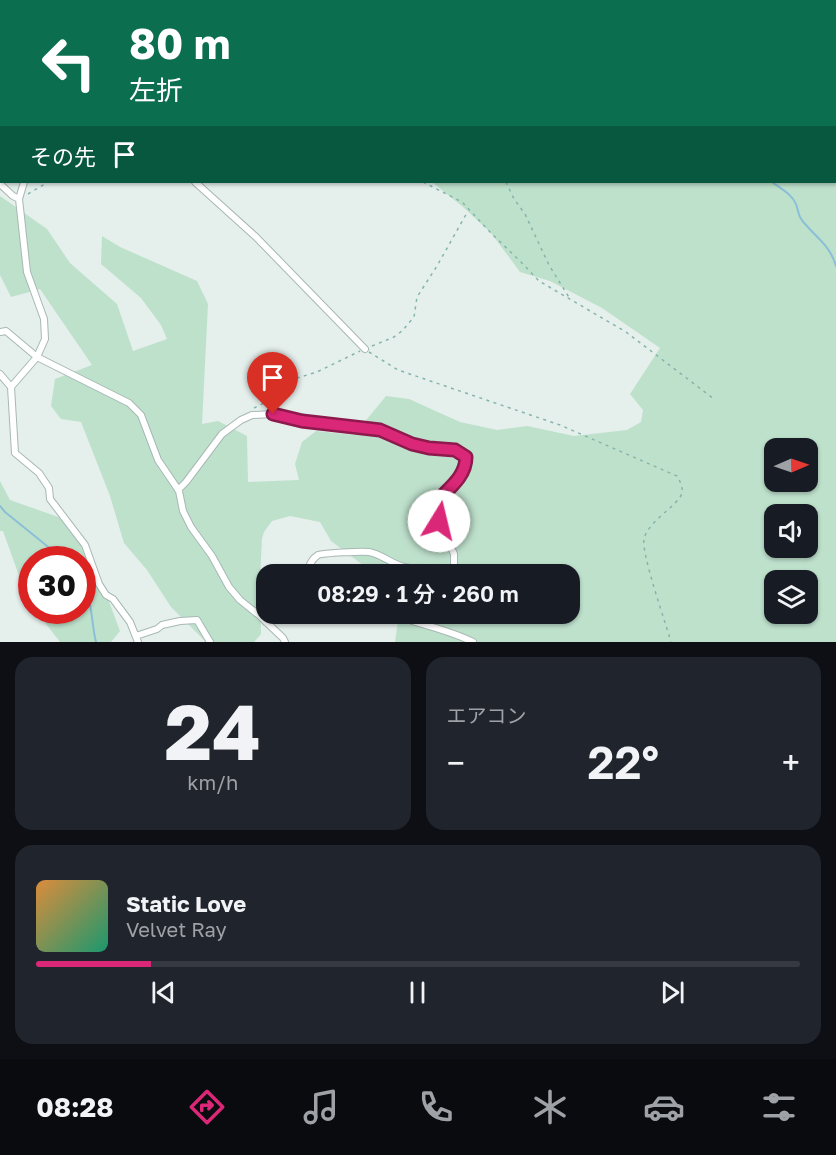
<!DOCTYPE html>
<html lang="ja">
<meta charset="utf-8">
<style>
body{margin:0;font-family:"Golos Text","Noto Sans JP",sans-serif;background:#20242c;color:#f1f3f6;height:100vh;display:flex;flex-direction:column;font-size:22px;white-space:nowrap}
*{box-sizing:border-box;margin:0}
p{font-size:20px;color:#9ea1a6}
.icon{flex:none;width:33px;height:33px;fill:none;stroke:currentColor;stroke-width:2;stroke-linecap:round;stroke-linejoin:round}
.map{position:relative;height:642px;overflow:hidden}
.panel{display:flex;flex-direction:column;gap:15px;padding:15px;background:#0d0f14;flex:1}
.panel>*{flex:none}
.banner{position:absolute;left:0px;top:0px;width:837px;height:183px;box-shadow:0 2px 4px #0004;background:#0b6e4f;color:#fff;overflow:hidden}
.needle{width:39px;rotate:88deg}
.controls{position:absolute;left:764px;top:438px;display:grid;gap:12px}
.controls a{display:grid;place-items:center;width:54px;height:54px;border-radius:12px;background:#171b24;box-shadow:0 2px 4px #0004;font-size:30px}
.speed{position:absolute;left:18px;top:546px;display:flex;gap:12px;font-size:30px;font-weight:700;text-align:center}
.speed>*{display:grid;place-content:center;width:78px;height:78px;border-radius:50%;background:#171b24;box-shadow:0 2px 4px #0004;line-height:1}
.speed .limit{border:9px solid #d22;background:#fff;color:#111}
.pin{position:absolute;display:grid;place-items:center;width:51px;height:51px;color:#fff;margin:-62px -26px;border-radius:50% 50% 50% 0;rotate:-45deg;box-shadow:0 0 6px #0007}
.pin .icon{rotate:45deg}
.me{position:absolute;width:66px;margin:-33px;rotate:9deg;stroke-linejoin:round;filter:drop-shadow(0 0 4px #0008)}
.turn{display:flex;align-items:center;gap:21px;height:126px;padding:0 30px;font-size:27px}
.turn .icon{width:78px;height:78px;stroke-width:2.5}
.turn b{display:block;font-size:42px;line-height:51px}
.then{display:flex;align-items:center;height:57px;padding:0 30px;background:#0003;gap:12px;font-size:22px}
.big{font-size:45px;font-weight:600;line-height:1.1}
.panel .tile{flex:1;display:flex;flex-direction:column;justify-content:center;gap:9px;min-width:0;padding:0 21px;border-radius:18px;background:#20242c}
.panel .dial{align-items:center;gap:0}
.dial b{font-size:78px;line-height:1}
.song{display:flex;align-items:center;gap:18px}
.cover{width:72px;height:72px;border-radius:9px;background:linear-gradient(135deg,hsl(30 70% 55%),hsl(160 70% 35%))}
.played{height:6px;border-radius:3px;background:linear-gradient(90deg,#db2777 15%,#363941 15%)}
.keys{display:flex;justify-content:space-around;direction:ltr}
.heat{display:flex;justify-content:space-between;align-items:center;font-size:33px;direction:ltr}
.panel .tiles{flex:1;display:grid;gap:15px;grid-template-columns:1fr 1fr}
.tile:last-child{grid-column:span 2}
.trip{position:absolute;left:256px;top:564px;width:324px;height:60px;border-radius:18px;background:#171b24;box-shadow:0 2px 4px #0004;font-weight:600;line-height:60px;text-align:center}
.tabs{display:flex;height:96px;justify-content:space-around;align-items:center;background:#090b0e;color:#9ea1a6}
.tabs .icon{width:42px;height:42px}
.tabs .selected{color:#db2777}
.tabs b{font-size:27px;color:#f1f3f6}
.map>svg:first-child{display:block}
.green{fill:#bee1cc;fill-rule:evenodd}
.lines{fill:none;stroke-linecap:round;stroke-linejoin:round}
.stream{stroke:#8bbfd6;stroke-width:2}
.street-casing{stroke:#a7b8b5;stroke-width:8}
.path{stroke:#84b4ac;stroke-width:1.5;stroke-dasharray:3 4.5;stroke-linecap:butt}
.street{stroke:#fff;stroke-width:6}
.route-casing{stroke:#8e194d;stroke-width:15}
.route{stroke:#db2777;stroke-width:10}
</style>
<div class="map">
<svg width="836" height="642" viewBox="0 0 836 642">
<rect width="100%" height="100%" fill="#e5efec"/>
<path class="green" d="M189 0H836V642H395L399 614H570V574H375L331 541 320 522 290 516 272 521 264 532 262 539 260 578 261 634 254 642H206L171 607 147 570 124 543 110 496 81 422 61 419 51 406 55 379 92 365 40 289 11 297 0 275V196L47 229 70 263 117 304 133 351 167 339 161 325 141 298 101 264 102 236 120 247 197 281 208 304 202 424 218 421 247 436 248 482 299 480 295 464 302 442 316 431 354 435 386 396 409 399 460 422 497 430 527 426 574 436 627 430 641 422 643 410 630 394 660 348 602 308 550 281 520 272 491 233 463 207 432 182H836V2L189 1ZM774 448H807V482H774ZM774 514H807V548H774ZM774 580H807V614H774Z
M0 481 10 500 61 518 92 556 120 631 111 642H60L36 611 82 610V560H32L31 605 27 598 3 531H0Z"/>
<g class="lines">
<path class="stream" d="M567 0 570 2
M772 182C780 188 792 194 796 204 799 213 798 217 806 225 819 240 830 246 836 266
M0 506 5 512 47 546 61 560
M82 584C93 600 91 623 96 642"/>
<defs>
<path id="street" d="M51 2 52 0
M24 182 19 199 27 272 44 319 45 339 37 357 11 387 15 453 39 473 49 488 50 499 85 545 99 584 106 595 113 599 130 622 138 642
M195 182 256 237 365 349
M0 184 13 196 19 199
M0 332 6 331 37 357 129 403 141 415 158 460 179 491 183 511 191 527 212 556 229 587 240 600 260 616 283 638 285 642
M0 374 11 387
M178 490 186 482 222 434 241 420 252 415 273 414 302 421 380 430 412 444 429 448 455 450 467 457C466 477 448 489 435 503L439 521 454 554V569C446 571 413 569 404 567 392 564 381 554 369 552 363 551 323 553 318 555 311 559 309 567 306 574
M268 574 269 569 273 568 290 574
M391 614C418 624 447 629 473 642
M266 622 267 577
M136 636 157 629 162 625 180 621 197 620 210 642"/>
</defs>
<use href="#street" class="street-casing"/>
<path class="path" d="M289 0V2
M802 0 804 2
M836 34V35
M423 182 462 202 491 233 523 264 539 281 626 332 714 399
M506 182 514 199 525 214 549 265 570 299
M28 194 48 182
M372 346 394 337 402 331 414 317 417 297 437 266 468 211
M369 352 398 370 560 425 677 476C680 481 683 487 682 493 679 505 648 521 644 539 641 553 666 624 671 642
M254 408 270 400 294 379 317 372 360 351"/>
<use href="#street" class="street"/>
</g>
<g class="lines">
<defs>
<path id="route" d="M273 414 302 421 380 430 412 444 429 448 455 450 466 457C466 477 448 489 435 503L439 521"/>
</defs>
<use href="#route" class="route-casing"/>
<use href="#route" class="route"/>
</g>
</svg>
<div class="controls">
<a><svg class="needle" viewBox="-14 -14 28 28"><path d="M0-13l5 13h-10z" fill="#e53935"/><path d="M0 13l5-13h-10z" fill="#9ea1a6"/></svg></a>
<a><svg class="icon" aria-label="sound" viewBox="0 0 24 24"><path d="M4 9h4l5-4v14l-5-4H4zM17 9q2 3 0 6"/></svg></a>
<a><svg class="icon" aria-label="layers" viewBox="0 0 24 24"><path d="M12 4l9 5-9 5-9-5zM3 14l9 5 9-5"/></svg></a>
</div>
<div class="speed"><div class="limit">30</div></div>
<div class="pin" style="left:273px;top:414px;background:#d93025"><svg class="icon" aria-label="arrive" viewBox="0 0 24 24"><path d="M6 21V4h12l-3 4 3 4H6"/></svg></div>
<svg class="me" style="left:439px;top:521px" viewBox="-20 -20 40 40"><circle r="19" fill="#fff"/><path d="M0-13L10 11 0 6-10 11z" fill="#db2777"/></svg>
<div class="trip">08:29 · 1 分 · 260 m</div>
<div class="banner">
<div class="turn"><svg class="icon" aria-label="left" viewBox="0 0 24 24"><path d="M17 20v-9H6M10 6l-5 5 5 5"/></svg><div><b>80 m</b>左折</div></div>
<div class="then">その先<svg class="icon" aria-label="arrive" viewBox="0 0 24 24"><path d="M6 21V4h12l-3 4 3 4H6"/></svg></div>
</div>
</div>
<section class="panel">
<div class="tiles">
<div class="tile dial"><b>24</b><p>km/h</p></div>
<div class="tile"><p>エアコン</p>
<div class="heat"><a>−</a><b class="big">22°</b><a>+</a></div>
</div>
<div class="tile">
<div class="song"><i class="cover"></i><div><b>Static Love</b><p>Velvet Ray</p></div></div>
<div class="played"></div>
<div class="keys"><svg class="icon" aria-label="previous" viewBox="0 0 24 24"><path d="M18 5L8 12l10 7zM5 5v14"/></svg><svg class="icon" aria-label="pause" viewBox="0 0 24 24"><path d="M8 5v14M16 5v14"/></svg><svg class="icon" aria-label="next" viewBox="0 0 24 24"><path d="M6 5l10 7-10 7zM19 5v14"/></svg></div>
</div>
</div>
</section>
<nav class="tabs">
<b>08:28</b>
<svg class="icon selected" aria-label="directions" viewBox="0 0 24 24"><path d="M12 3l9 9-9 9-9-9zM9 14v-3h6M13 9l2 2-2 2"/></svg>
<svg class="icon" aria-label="music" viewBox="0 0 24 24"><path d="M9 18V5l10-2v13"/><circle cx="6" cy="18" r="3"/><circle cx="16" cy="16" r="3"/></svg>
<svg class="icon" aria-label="phone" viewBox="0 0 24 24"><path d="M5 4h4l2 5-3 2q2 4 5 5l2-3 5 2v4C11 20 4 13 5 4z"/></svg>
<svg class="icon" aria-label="climate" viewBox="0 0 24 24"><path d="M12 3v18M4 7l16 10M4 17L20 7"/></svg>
<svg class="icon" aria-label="car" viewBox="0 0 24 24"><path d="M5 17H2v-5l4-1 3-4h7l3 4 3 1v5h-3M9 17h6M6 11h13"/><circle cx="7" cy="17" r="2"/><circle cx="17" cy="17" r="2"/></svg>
<svg class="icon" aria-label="filters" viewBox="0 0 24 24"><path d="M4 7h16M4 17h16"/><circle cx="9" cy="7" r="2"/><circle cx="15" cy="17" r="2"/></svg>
</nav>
